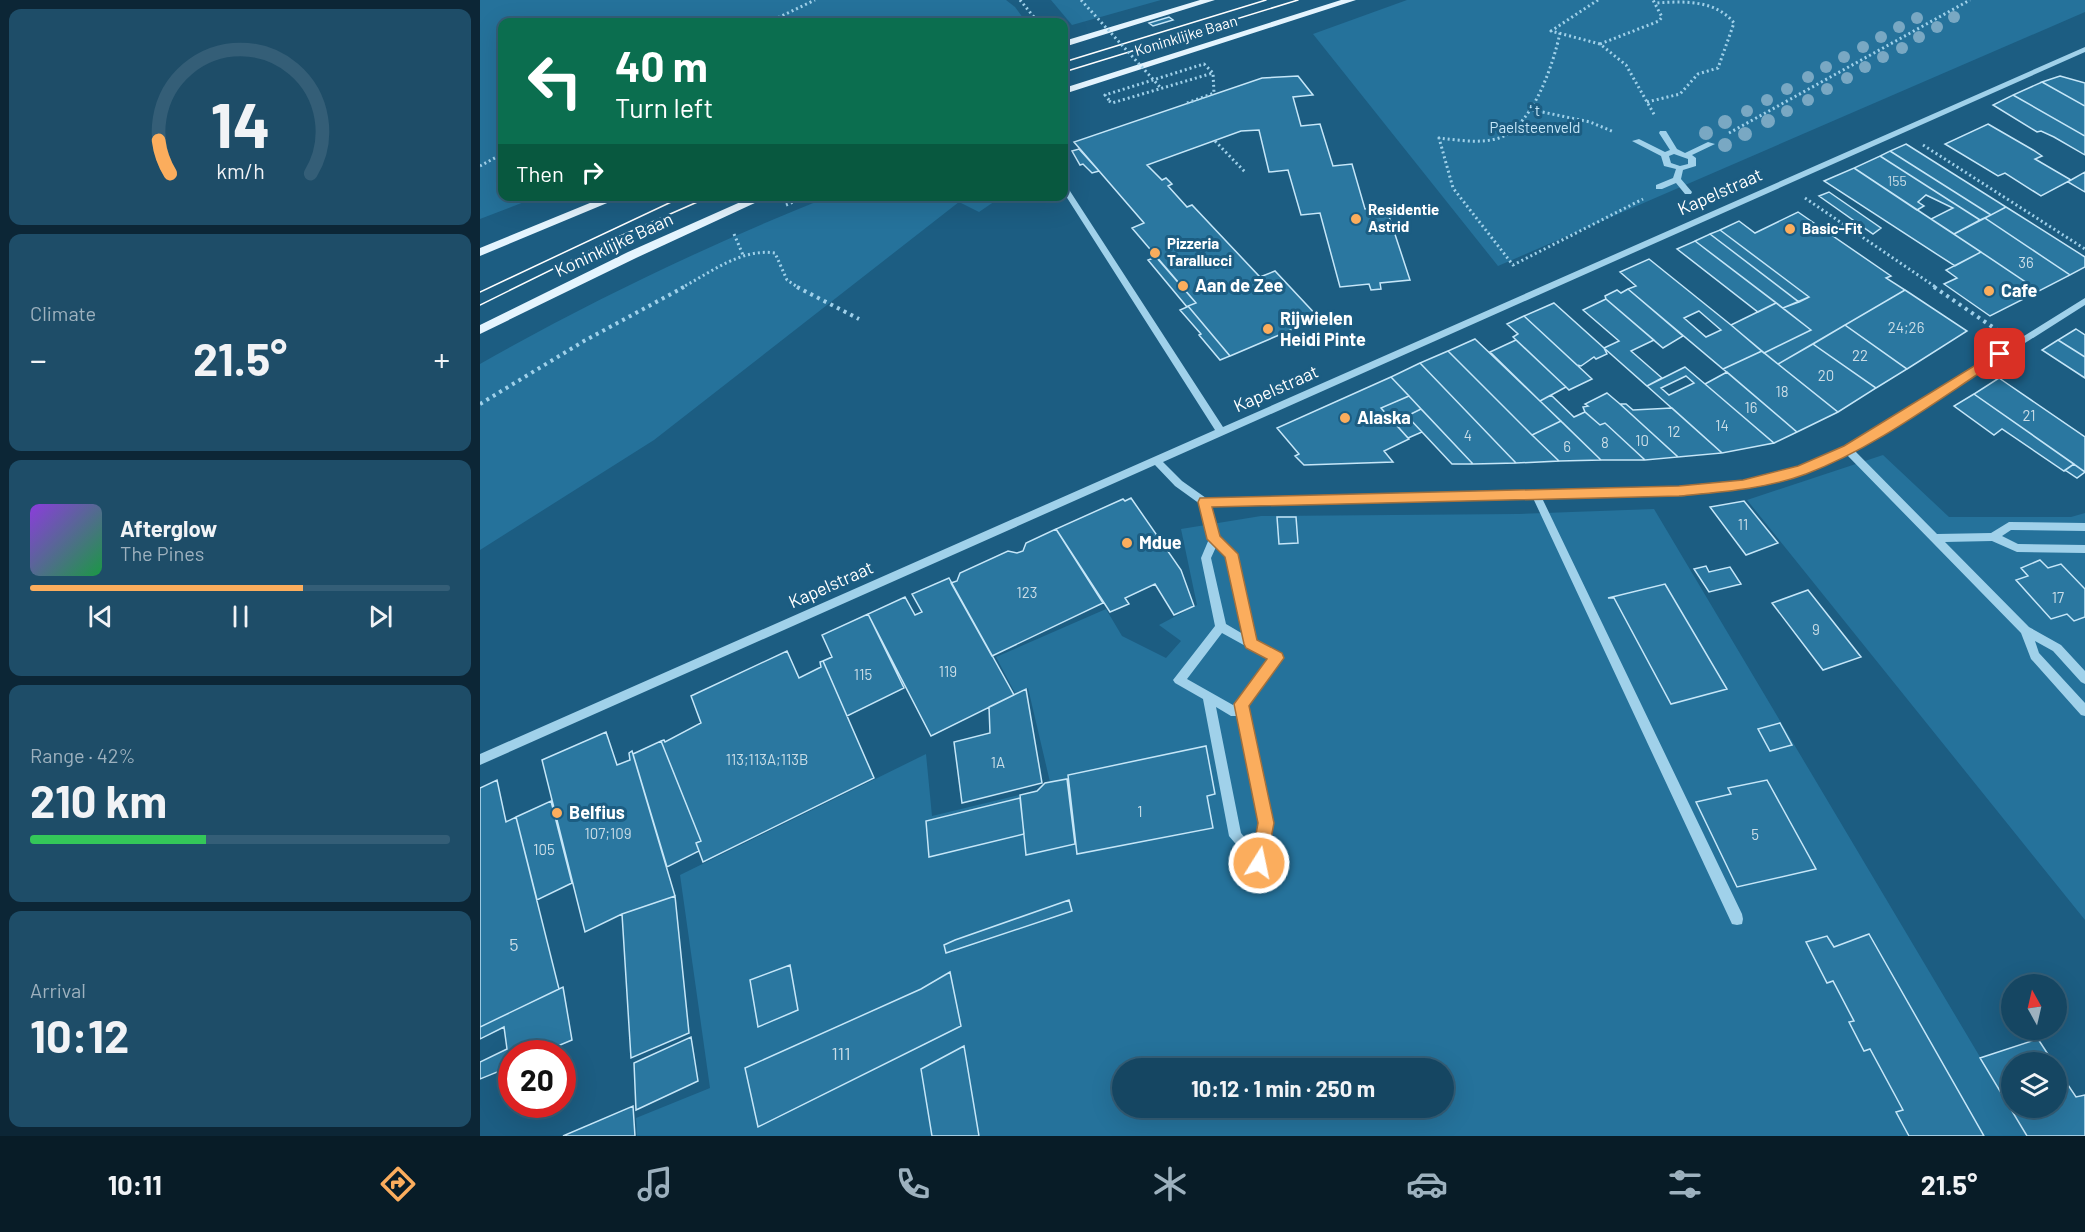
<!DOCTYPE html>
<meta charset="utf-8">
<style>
body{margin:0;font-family:Barlow,sans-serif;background:#1e4d68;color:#f1f3f6;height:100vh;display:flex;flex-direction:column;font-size:22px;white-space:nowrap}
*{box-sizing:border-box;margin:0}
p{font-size:20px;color:#9db1be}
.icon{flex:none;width:33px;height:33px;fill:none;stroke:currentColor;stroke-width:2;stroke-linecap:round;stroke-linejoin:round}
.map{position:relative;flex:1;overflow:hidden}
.drawer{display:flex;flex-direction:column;gap:9px;padding:9px;background:#0c2636;width:480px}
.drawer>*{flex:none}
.hud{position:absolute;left:18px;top:18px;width:570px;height:183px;border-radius:12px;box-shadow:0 6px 24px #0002,0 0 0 2px #345e77;background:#0b6e4f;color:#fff;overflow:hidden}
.needle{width:39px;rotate:352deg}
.buttons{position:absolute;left:1521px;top:974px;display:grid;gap:12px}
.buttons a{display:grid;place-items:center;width:66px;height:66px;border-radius:50%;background:#154662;box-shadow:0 6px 24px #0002,0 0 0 2px #345e77;font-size:30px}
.speed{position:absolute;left:18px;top:1040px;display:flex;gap:12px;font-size:30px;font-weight:700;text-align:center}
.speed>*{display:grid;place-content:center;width:78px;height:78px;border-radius:50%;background:#154662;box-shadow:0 6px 24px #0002,0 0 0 2px #345e77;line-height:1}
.speed .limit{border:9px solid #d22;background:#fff;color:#111}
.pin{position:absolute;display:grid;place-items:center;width:51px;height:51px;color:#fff;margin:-26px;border-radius:12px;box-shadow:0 3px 9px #0006}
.me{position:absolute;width:66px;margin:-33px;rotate:10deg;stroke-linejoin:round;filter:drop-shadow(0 0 4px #0008)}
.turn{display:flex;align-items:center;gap:21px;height:126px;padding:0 18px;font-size:27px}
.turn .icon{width:78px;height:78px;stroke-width:2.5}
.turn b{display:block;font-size:42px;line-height:51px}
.then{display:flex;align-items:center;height:57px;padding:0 18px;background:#0003;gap:12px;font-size:22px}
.big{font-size:45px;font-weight:700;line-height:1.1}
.drawer .widget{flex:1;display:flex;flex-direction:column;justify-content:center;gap:9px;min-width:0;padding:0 21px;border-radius:12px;background:#1e4d68}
.drawer .dial{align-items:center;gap:0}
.dial svg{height:156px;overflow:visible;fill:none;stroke:#345e77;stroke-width:7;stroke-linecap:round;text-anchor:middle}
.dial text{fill:#f1f3f6;stroke:none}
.song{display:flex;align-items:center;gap:18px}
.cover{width:72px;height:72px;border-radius:9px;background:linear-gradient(135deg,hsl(270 70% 55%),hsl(140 70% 35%))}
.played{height:6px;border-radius:3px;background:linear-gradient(90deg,#fbad5d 65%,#345e77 65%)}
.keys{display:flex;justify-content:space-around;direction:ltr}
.heat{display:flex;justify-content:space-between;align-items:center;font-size:33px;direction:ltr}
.charge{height:9px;border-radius:4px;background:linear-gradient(90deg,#34c759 42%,#345e77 0)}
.trip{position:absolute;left:632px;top:1058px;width:342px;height:60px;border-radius:30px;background:#154662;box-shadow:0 6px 24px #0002,0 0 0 2px #345e77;font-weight:700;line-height:60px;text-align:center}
.tab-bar{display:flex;height:96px;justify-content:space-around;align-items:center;background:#081c27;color:#9db1be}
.tab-bar .icon{width:42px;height:42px}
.tab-bar .active{color:#fbad5d}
.tab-bar b{font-size:27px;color:#f1f3f6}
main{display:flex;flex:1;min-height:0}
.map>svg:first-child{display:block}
.green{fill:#25729b;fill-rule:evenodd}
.building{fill:#2a77a0;stroke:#c5e6f8;stroke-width:1.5;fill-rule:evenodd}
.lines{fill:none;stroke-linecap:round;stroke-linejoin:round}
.path-far1{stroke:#a0d1ea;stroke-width:3;stroke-dasharray:2 3;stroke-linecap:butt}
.path{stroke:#a0d1ea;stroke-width:4;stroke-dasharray:3 4.5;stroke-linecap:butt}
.minor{fill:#a0d1ea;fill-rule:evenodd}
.major{fill:#e4f4fe;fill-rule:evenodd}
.tram{stroke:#fff;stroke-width:1.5}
.path-bridge{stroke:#a0d1ea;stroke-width:3;stroke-dasharray:2 3;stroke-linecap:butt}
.tree{fill:#79a8c3}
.route{fill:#fbad5d;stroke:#a3703c;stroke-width:1.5}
.poi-dot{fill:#fbad5d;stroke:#1c5d82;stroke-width:2}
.labels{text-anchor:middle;stroke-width:6;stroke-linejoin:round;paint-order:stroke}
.far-number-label{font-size:14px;fill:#cadde7}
.far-street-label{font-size:15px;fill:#fff;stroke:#1c5d82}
.far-park-label{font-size:15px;fill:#c5e6f8;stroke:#1c5d82}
.far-poi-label{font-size:15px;font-weight:bold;fill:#fff;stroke:#1c5d82;text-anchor:start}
.number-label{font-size:15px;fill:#cadde7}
.street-label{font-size:18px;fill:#fff;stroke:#1c5d82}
.poi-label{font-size:18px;font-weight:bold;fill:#fff;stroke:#1c5d82;text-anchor:start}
.near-number-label{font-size:18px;fill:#cadde7}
</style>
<main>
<section class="drawer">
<div class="widget dial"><svg viewBox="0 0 100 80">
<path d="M14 69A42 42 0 1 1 86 69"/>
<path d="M14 69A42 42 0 0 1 8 52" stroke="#fbad5d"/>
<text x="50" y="56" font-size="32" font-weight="700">14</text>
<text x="50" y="72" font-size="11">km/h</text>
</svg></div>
<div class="widget"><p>Climate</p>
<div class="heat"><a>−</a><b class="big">21.5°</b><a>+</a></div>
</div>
<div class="widget">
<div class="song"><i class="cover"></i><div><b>Afterglow</b><p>The Pines</p></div></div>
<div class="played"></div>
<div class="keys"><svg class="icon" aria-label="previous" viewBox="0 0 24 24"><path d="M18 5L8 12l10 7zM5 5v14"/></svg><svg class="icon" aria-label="pause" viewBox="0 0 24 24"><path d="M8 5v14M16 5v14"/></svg><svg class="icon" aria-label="next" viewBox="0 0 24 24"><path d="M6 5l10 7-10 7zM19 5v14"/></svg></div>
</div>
<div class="widget"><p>Range · 42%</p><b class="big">210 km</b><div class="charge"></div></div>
<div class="widget"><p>Arrival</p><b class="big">10:12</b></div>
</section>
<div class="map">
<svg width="1605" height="1136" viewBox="0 0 1605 1136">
<rect width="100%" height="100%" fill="#1c5d82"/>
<path class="green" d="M0 0H526L535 7 546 22H22V196L57 197 0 219Z
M571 0H681L592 25Z
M927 0H1605V12L1018 266 833 34Z
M348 197H521L499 212 479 202 174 440 0 550V364C113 300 228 245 348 197Z
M1403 455 1469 517H1591L1605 513V920L1267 500Z
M1174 509 1547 1136H157L156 1118 230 1088 200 875 446 754 452 816 556 791 570 782 548 688 535 693 516 657 626 609 642 636 686 658 701 641 679 625 717 605 701 529 781 516 1038 514ZM642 1068H963V1107H642Z"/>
<path class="building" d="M689 17 693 20 673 26 669 23Z
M818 76 833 95 813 97 821 126 840 124 853 166 872 164 885 209 906 207 930 280 900 283 901 289 891 290 889 284 860 287 840 213 821 215 808 170 789 172 779 130 761 131 667 165 682 180 686 178 692 184 688 186 707 207 712 205 780 277 795 271 839 318 750 356 708 306 716 303 652 228 664 223 594 142 782 78Z
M1580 76 1605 83V106L1562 82Z
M1562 82 1605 106V136L1533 95Z
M1533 95 1605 136V155L1574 137 1561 131 1557 132 1513 105Z
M1508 124 1553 150 1562 156 1555 159 1591 180 1561 196 1525 173 1518 176 1465 144Z
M1426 144 1526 207 1511 215 1410 151Z
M599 149 619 171 612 173 603 164 600 165 592 151Z
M1410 151 1511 215 1500 220 1400 156Z
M1400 156 1500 220 1474 234 1451 219 1473 208 1446 195 1438 202 1444 206 1437 210 1374 168Z
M1374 168 1451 219 1501 252 1475 266 1344 181Z
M1605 172V192L1588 182 1591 180Z
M1349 192 1401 228 1393 234 1339 196Z
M1526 207 1605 257V267L1590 275 1505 218Z
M1318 212 1411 276 1406 278 1425 290 1298 364 1284 353 1331 330 1303 308 1329 297 1240 230 1259 221 1275 233Z
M1505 218 1590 275 1559 291 1474 234Z
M1240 230 1329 297 1319 302 1230 234Z
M1230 234 1319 302 1303 308 1215 241Z
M1215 241 1296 303 1278 312 1197 249Z
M1501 252 1559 291 1510 316 1464 284 1477 278 1466 270Z
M676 257 716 303 708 306 750 356 740 360 719 335 721 334 700 310 707 307 668 260Z
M1169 259 1251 325 1282 351 1243 369 1148 289 1156 286 1140 272ZM1219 311 1241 330 1226 337 1204 318Z
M1148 289 1203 336 1183 348 1126 299 1125 296 1137 290 1141 293Z
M1425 290 1487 331 1427 369 1365 325Z
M1126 299 1174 340 1151 351 1182 378 1167 386 1124 348 1139 341 1103 310Z
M1074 303 1124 348 1127 354 1116 359 1114 357 1101 366 1097 365 1044 316Z
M1296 303 1331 330 1284 353 1251 325Z
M1044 316 1097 365 1112 379 1089 390 1086 387 1033 337 1038 334 1027 324Z
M1365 325 1427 369 1396 388 1333 344Z
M1596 329 1605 335V357L1578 340Z
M995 339 1060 401 1081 421 1052 435 968 351Z
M1036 340 1086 387 1060 401 1010 352Z
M1578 340 1605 357V378L1562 350Z
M1333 344 1396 388 1358 412 1298 364Z
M968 351 1052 435 1079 461 1036 463 940 363Z
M1282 351 1298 364 1358 412 1317 432 1243 369Z
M940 363 1036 463 993 464 911 377Z
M1205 367 1225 384 1294 443 1242 453 1167 386ZM1206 376 1214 383 1189 395 1181 388Z
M1247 372 1317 432 1294 443 1225 384Z
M911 377 929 396 901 408 929 439 904 451 913 462 824 465 815 456 819 454 797 428Z
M1519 378 1605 437V472L1494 394Z
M1127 393 1140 404 1198 457 1165 460 1125 423 1120 425 1105 412 1103 407 1108 406 1105 404Z
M1494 394 1594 464 1584 471 1522 429 1514 435 1474 406Z
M1071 395 1094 417 1105 412 1120 425 1125 423 1165 460H1121L1060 401Z
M929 396 941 409 927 416 942 432 928 438 901 408Z
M1140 404H1146L1153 410 1192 408 1242 453 1198 457Z
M941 409 993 464H972L927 416Z
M1081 421 1121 460 1079 461 1052 435Z
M1594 464 1605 472 1597 478 1585 470Z
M651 498 701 570 714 606 694 615 675 584 645 598 649 604 630 612 576 529 643 499 645 501Z
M1264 501 1298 543 1266 555 1230 507Z
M797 517H816L818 543 799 544Z
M576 529 623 603 512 656 471 583 477 581 480 573 528 551 537 553 543 551 546 543Z
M1560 560 1568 568 1581 564 1605 589V617L1594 621 1587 614 1571 619 1536 580 1548 576 1541 568Z
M1226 566 1229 572 1250 567 1261 584 1229 592 1214 569Z
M469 578 534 695 451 736 388 614 425 597 435 615 442 612 432 594Z
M1185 584 1247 689 1191 704 1134 598H1128Z
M1328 590 1381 657 1343 670 1292 603Z
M388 614 424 688 367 716 343 661 352 657 342 635Z
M307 651 319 678 341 667 340 662 343 661 394 778 223 862 216 843 221 841 181 741 184 740 185 742 221 723 211 696Z
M546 689 562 783 482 803 474 742 510 733 509 707Z
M1300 723 1312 745 1290 751 1278 729Z
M126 732 137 765 150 760 149 753 152 751 195 896 142 914 105 932 62 760Z
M181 741 221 841 216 843 219 851 187 867 153 754Z
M726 746 735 794 727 796 733 828 597 854 588 775Z
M587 779 595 844 546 855 540 795 557 791 565 783Z
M17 780 26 822 36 817 79 989 0 1027V788Z
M1287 780 1336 869 1257 887 1216 802 1251 794 1248 788Z
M540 798 544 834 449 857 446 821Z
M71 801 92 883 57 900 36 817Z
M195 896 209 1033 151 1058 142 914Z
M589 900 592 911 466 953 464 945 475 940Z
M1389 934 1504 1136H1429L1416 1112 1423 1110 1390 1049 1384 1051 1369 1022 1374 1021 1353 981 1347 983 1326 942 1347 936 1354 947Z
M310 965 318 1010 278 1027 270 980Z
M470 972 481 1026 278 1127 265 1068 441 989Z
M83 987 92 1040 61 1053H32V1066L0 1079V1062L27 1049 24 1027 0 1039V1027Z
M211 1037 218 1081 156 1110 154 1063Z
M1558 1039 1573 1062H1532V1107H1576V1067L1596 1097 1605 1095V1136H1547L1500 1058Z
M484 1046 499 1136H452L441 1069Z
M153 1106 155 1136H83Z"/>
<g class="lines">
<path class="path-far1" d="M540 0 558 22
M1118 0 1071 31 1120 44 1146 65 1175 116
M289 22 335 0
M1080 33C1073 65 1053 126 1019 138 1000 144 978 140 959 138L973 188 1033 265 1163 199
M1120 44 1179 21 1182 17 1173 0
M629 101 632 103 733 73 730 70
M1167 102 1200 94 1218 74 1238 68 1254 23C1236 0 1204 1 1177 3
M707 103 734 93 733 73
M1048 109 1110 122 1134 132
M1249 133 1490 0
M735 141 766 173
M1443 145 1605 249
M0 166 22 154
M1325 198 1457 288
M306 205 328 196
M254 234 263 255
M201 288C230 273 261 248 295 253L307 280 319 288"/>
<path class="path" d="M317 287 379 319
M1454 287 1517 330
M0 404 104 341 204 287"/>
<path class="minor" d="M1605 47V52L683 462 702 481 726 498 1199 487 1263 481 1319 468 1365 447 1605 298V305L1375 451 1457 534 1511 533 1529 522 1605 523V531L1531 530 1522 536 1538 544 1605 545V553L1537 552 1512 541 1465 542 1549 627 1581 645 1605 671V684L1601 682 1573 651 1555 641 1559 653 1605 703V716L1601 715 1551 659 1541 633 1367 455 1324 474 1263 489 1199 495 1062 498 1262 914 1263 919 1262 924 1257 925 1252 924 1053 498 730 506 739 537 757 554 776 641 801 655 803 658 767 705 792 823 785 863 783 867 779 869 775 867 749 836 723 699 695 683 693 680 735 626 721 558 729 539 720 504 695 486 675 465 0 765V754L735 430 584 193V186L588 188 743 427ZM736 547 747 556 763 634 746 624 731 558ZM742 633 789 659 753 705 707 679ZM736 707 751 716H758L780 823 775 850 761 833Z
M1180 131H1186L1197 149 1205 153 1228 142 1235 144 1212 155 1216 158V166L1203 170 1201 179 1212 192 1211 194H1205L1196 183 1182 189H1176V185L1193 178 1196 169 1184 166 1181 156 1152 141 1159 139 1185 152 1190 150 1179 133ZM1194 154 1208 159V164L1200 166 1191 163 1189 156Z"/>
<path class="major" d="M720 0H735L584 47V41Z
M861 0H876L584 94V88Z
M127 196H144L0 256V248Z
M274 196H290L156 258 0 334V325L148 252Z"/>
<path class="tram" d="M584 62 786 0
M584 72 818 0
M0 292 204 196
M0 305 138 237 231 196"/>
<path class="path-bridge" d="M601 0 680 87
M629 100 625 95 724 64 730 70"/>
</g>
<g class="tree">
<circle cx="1474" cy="17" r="6"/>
<circle cx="1437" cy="18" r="6"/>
<circle cx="1419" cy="27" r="6"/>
<circle cx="1457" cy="27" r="6"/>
<circle cx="1401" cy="37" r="6"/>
<circle cx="1439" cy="37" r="6"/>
<circle cx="1383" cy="47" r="6"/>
<circle cx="1422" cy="48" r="6"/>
<circle cx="1364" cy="57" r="6"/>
<circle cx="1403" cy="57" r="6"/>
<circle cx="1346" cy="67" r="6"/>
<circle cx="1385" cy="67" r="6"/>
<circle cx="1328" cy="77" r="6"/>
<circle cx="1367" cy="78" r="6"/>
<circle cx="1307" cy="89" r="6"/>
<circle cx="1347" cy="89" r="6"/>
<circle cx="1287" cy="100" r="6"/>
<circle cx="1328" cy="100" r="6"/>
<circle cx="1267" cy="111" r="6"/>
<circle cx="1307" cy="111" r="6"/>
<circle cx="1288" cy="121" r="7"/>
<circle cx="1245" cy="122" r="7"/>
<circle cx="1226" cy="133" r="7"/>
<circle cx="1265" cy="134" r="7"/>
<circle cx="1245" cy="145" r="7"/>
</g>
<path class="route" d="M1520 350 1524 351V357C1460 398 1397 447 1326 474 1286 489 1241 492 1199 496L732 507 740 536 758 554 777 640 802 653 804 658 769 706 794 823 785 869 779 871 774 869 771 863 778 823 754 704 787 659 766 648 764 644 745 557 727 539 718 502 720 498 1199 486 1263 480 1318 466 1364 446Z"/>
<g class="poi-dot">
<circle cx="876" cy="219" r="6"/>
<circle cx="1310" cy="229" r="6"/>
<circle cx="675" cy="253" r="6"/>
<circle cx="703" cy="286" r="6"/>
<circle cx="1509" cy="291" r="6"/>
<circle cx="788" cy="329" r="6"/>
<circle cx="865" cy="418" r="6"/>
<circle cx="647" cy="543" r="6"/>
<circle cx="77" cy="813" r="6"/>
</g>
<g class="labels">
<g class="far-number-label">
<text x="1417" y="186">155</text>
</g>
<g class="far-street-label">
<text transform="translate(706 36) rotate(-17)" y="5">Koninklijke Baan</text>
</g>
<g class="far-park-label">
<text x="1055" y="116">' t<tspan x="1055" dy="17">Paelsteenveld</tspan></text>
</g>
<g class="far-poi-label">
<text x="888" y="215">Residentie<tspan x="888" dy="17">Astrid</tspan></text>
<text x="1322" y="234">Basic-Fit</text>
<text x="687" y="249">Pizzeria<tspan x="687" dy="17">Tarallucci</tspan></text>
</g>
<g class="number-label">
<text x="1546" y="268">36</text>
<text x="1426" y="333">24;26</text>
<text x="1380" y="361">22</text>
<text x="1346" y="381">20</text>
<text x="1302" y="397">18</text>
<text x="1271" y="413">16</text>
<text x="1549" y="421">21</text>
<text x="1242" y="431">14</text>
<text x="1194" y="437">12</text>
<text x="988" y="441">4</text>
<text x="1162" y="446">10</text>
<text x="1125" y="448">8</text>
<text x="1087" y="452">6</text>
<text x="1263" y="530">11</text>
<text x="547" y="598">123</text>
<text x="1578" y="603">17</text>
<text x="1336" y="635">9</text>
<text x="468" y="677">119</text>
<text x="383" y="680">115</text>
<text x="287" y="765">113;113A;113B</text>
<text x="518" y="768">1A</text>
<text x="660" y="817">1</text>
<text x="128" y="839">107;109</text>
<text x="1275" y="840">5</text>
<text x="64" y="855">105</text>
</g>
<g class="street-label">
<text transform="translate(1240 192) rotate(-24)" y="6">Kapelstraat</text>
<text transform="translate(134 245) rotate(-25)" y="6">Koninklijke Baan</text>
<text transform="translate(796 389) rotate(-24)" y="6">Kapelstraat</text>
<text transform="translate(351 585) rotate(-24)" y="6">Kapelstraat</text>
</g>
<g class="poi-label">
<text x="715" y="292">Aan de Zee</text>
<text x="1521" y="297">Cafe</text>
<text x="800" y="325">Rijwielen<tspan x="800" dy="21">Heidi Pinte</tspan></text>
<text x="877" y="424">Alaska</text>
<text x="659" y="549">Mdue</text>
<text x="89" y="819">Belfius</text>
</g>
<g class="near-number-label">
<text x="34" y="951">5</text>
<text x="361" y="1060">111</text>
</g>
</g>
</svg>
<div class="buttons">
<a><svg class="needle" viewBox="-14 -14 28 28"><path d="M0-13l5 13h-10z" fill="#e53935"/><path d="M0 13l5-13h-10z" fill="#9db1be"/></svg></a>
<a><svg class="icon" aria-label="layers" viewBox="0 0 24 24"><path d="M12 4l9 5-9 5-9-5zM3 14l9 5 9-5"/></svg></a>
</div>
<div class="speed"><div class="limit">20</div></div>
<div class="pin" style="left:1520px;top:354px;background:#d93025"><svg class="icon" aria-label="arrive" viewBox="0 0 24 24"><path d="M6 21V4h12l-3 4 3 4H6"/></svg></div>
<svg class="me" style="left:779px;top:863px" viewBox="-20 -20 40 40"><circle r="17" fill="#fbad5d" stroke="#fff" stroke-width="3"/><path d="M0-11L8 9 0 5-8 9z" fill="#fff"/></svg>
<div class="trip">10:12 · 1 min · 250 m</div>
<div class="hud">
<div class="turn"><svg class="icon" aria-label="left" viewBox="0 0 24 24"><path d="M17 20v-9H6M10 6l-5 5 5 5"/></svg><div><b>40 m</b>Turn left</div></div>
<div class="then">Then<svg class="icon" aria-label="right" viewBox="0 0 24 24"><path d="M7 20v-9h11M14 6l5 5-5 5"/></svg></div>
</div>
</div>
</main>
<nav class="tab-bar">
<b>10:11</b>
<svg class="icon active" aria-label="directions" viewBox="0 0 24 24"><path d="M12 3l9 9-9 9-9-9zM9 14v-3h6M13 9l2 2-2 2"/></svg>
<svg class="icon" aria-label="music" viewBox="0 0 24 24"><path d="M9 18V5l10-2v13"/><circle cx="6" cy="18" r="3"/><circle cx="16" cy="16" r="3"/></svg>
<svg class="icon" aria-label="phone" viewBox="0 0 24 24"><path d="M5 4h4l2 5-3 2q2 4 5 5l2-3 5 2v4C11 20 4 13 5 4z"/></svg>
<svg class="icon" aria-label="climate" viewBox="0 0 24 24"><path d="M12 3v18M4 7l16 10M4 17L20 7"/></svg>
<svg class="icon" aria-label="car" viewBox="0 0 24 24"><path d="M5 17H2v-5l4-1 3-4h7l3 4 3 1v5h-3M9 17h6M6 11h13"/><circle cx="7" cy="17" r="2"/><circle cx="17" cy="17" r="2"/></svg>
<svg class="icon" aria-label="filters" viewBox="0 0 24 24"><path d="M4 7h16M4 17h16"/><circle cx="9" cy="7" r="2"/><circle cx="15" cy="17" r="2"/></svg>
<b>21.5°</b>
</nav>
